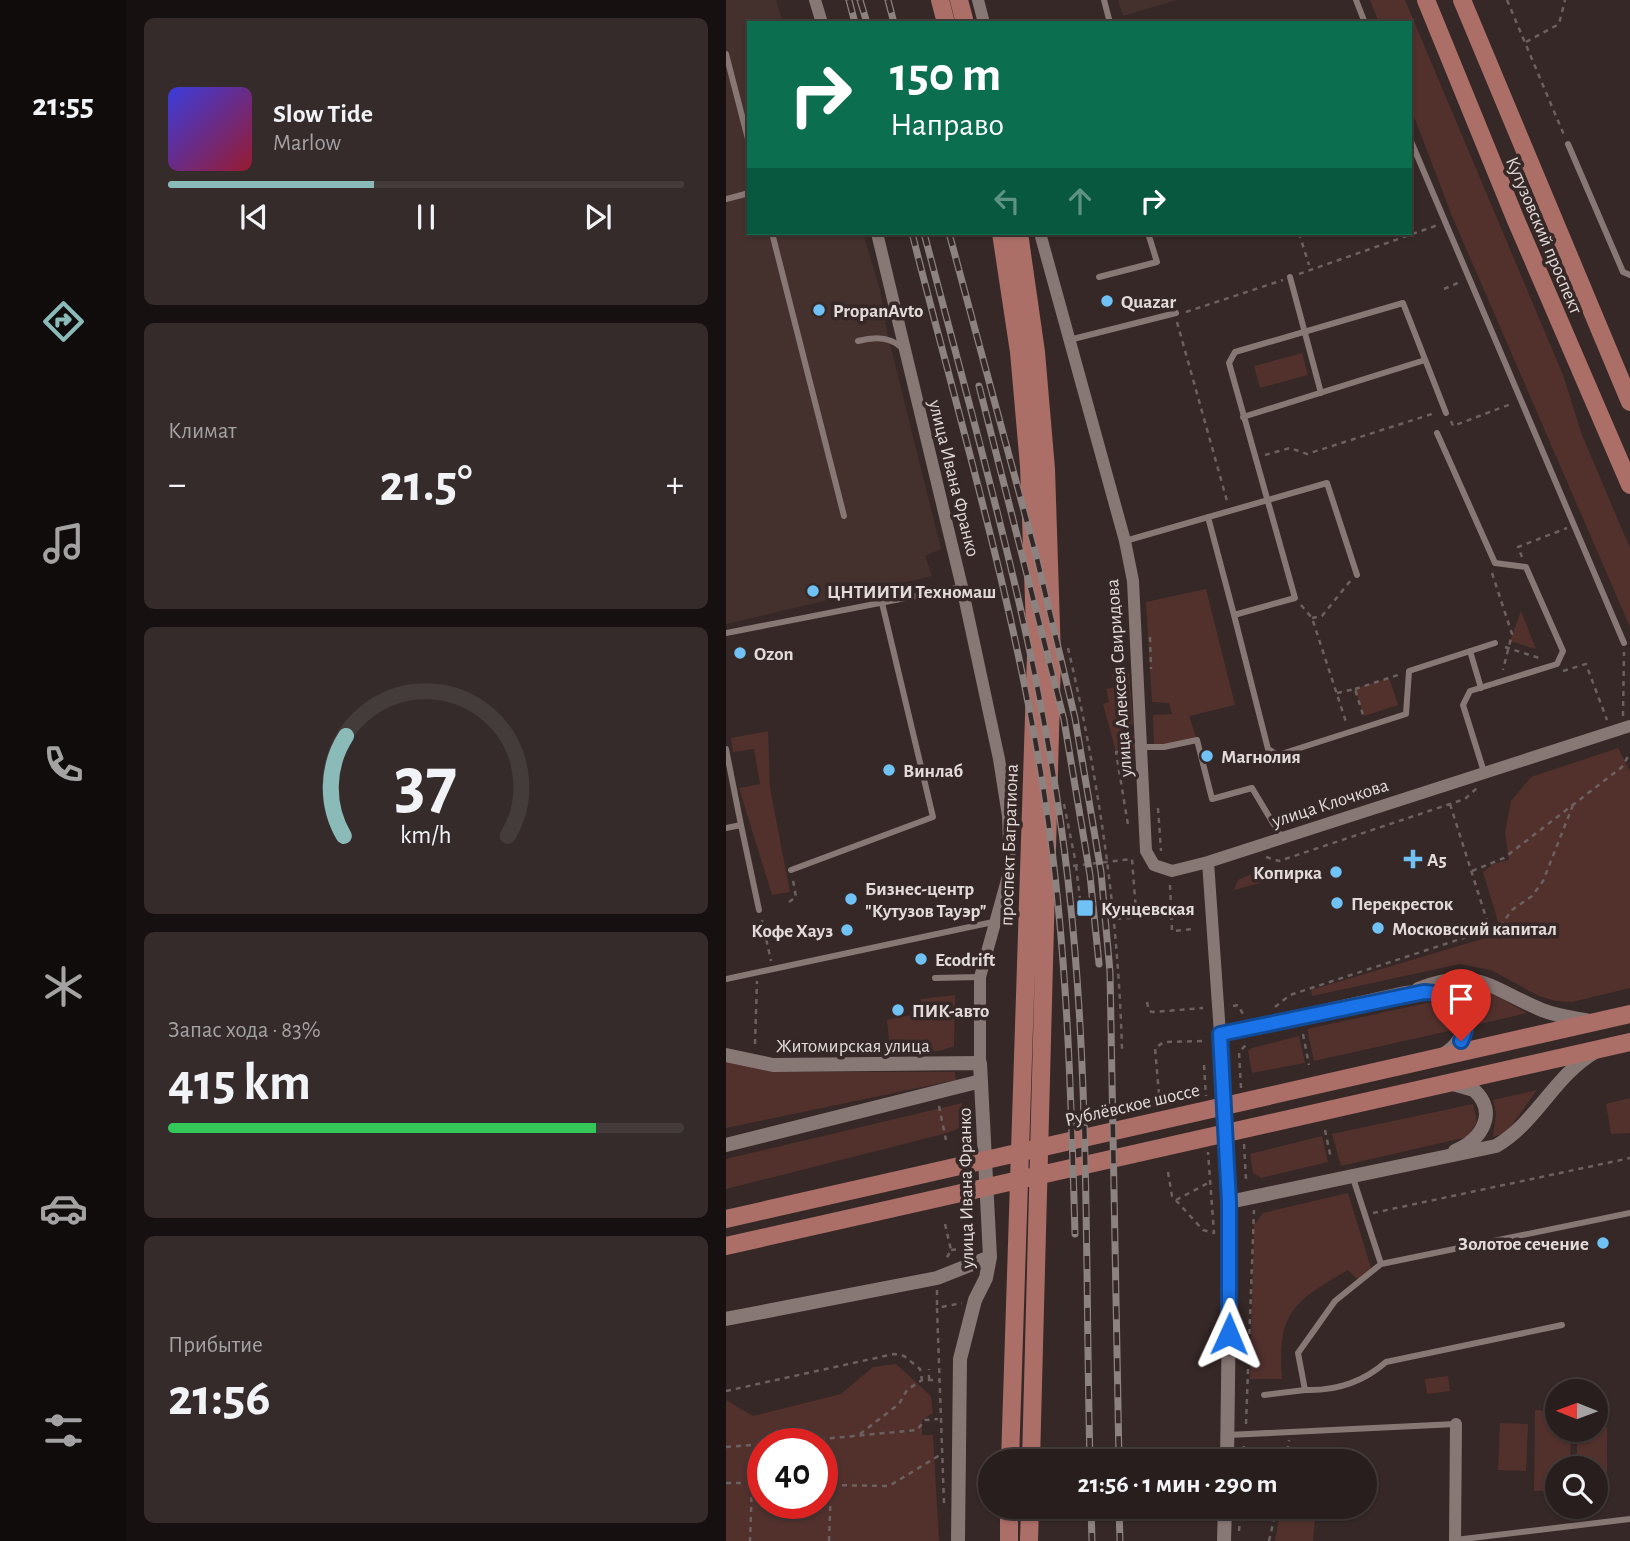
<!DOCTYPE html>
<html lang="ru">
<meta charset="utf-8">
<style>
body{margin:0;font-family:"Alegreya Sans",sans-serif;background:#342b2a;color:#f1f3f6;height:100vh;display:flex;flex-direction:column;font-size:26px;white-space:nowrap}
*{box-sizing:border-box;margin:0}
p{font-size:23px;color:#a5a2a4}
.icon{flex:none;width:38px;height:38px;fill:none;stroke:currentColor;stroke-width:2;stroke-linecap:round;stroke-linejoin:round}
.map{position:relative;flex:1;overflow:hidden}
.drawer{display:flex;flex-direction:column;gap:18px;padding:18px;background:#161010;width:600px}
.drawer>*{flex:none}
.banner{position:absolute;left:21px;top:21px;width:665px;height:214px;border-radius:0px;box-shadow:0 2px 5px #0004,0 0 0 2px #443c3b;background:#0b6e4f;color:#fff;overflow:hidden}
.needle{width:46px;rotate:271deg}
.buttons{position:absolute;left:819px;top:1379px;display:grid;gap:14px}
.buttons a{display:grid;place-items:center;width:63px;height:63px;border-radius:50%;background:#281e1d;box-shadow:0 2px 5px #0004,0 0 0 2px #443c3b;font-size:35px}
.speed{position:absolute;left:21px;top:1428px;display:flex;gap:14px;font-size:35px;font-weight:700;text-align:center}
.speed>*{display:grid;place-content:center;width:91px;height:91px;border-radius:50%;background:#281e1d;box-shadow:0 2px 5px #0004,0 0 0 2px #443c3b;line-height:1}
.speed .limit{border:10px solid #d22;background:#fff;color:#111}
.pin{position:absolute;display:grid;place-items:center;width:60px;height:60px;color:#fff;margin:-72px -30px;border-radius:50% 50% 50% 0;rotate:-45deg;box-shadow:0 0 7px #0007}
.pin .icon{rotate:45deg}
.me{position:absolute;width:77px;margin:-38px;rotate:1deg;stroke-linejoin:round;filter:drop-shadow(0 0 5px #0008)}
.turn{display:flex;align-items:center;gap:24px;height:147px;padding:0 28px;font-size:32px}
.turn .icon{width:91px;height:91px;stroke-width:2.5}
.turn b{display:block;font-size:49px;line-height:60px}
.lanes{display:flex;align-items:center;height:66px;padding:0 28px;background:#0003;justify-content:center;gap:35px;direction:ltr}
.lanes .off{opacity:.35}
.big{font-size:52px;font-weight:700;line-height:1.1}
.drawer .widget{flex:1;display:flex;flex-direction:column;justify-content:center;gap:10px;min-width:0;padding:0 24px;border-radius:10px;background:#342b2a}
.drawer .dial{align-items:center;gap:0}
.dial svg{height:182px;overflow:visible;fill:none;stroke:#443c3b;stroke-width:7;stroke-linecap:round;text-anchor:middle}
.dial text{fill:#f1f3f6;stroke:none}
.song{display:flex;align-items:center;gap:21px}
.cover{width:84px;height:84px;border-radius:10px;background:linear-gradient(135deg,hsl(240 70% 55%),hsl(350 70% 35%))}
.played{height:7px;border-radius:4px;background:linear-gradient(90deg,#8bbbb9 40%,#443c3b 40%)}
.keys{display:flex;justify-content:space-around;direction:ltr}
.heat{display:flex;justify-content:space-between;align-items:center;font-size:38px;direction:ltr}
.charge{height:10px;border-radius:5px;background:linear-gradient(90deg,#34c759 83%,#443c3b 0)}
.trip{position:absolute;left:252px;top:1449px;width:399px;height:70px;border-radius:35px;background:#281e1d;box-shadow:0 2px 5px #0004,0 0 0 2px #443c3b;font-weight:700;line-height:70px;text-align:center}
main{display:flex;flex:1;min-height:0}
.menu{display:flex;flex-direction:column;width:126px;justify-content:space-around;align-items:center;background:#100c0c;color:#a5a2a4}
.menu .icon{width:49px;height:49px}
.menu .active{color:#8bbbb9}
.menu b{font-size:32px;color:#f1f3f6}
.map>svg:first-child{display:block}
.built{fill:#44302d}
.green{fill:#52312d;fill-rule:evenodd}
.lines{fill:none;stroke-linecap:round;stroke-linejoin:round}
.path{stroke:#6c6160;stroke-width:2.5;stroke-dasharray:5 5;stroke-linecap:butt}
.service{stroke:#877775;stroke-width:6}
.minor{stroke:#877775;stroke-width:12}
.tertiary{stroke:#877775;stroke-width:14}
.primary{stroke:#ac6f68;stroke-width:18}
.rail-casing{stroke:#8c8280;stroke-width:7}
.rail{stroke:#352827;stroke-width:4.5;stroke-dasharray:13;stroke-linecap:butt}
.route-casing{stroke:#114b97;stroke-width:18}
.route{stroke:#1a73e8;stroke-width:12}
.poi-dot{fill:#70c1f4;stroke:#352827;stroke-width:2.5}
.labels{text-anchor:middle;stroke-width:7;stroke-linejoin:round;paint-order:stroke}
.street-label{font-size:19px;fill:#e3dbd9;stroke:#352827}
.poi-label{font-size:19px;font-weight:bold;fill:#e3dbd9;stroke:#352827;text-anchor:start}
</style>
<main>
<nav class="menu">
<b>21:55</b>
<svg class="icon active" aria-label="directions" viewBox="0 0 24 24"><path d="M12 3l9 9-9 9-9-9zM9 14v-3h6M13 9l2 2-2 2"/></svg>
<svg class="icon" aria-label="music" viewBox="0 0 24 24"><path d="M9 18V5l10-2v13"/><circle cx="6" cy="18" r="3"/><circle cx="16" cy="16" r="3"/></svg>
<svg class="icon" aria-label="phone" viewBox="0 0 24 24"><path d="M5 4h4l2 5-3 2q2 4 5 5l2-3 5 2v4C11 20 4 13 5 4z"/></svg>
<svg class="icon" aria-label="climate" viewBox="0 0 24 24"><path d="M12 3v18M4 7l16 10M4 17L20 7"/></svg>
<svg class="icon" aria-label="car" viewBox="0 0 24 24"><path d="M5 17H2v-5l4-1 3-4h7l3 4 3 1v5h-3M9 17h6M6 11h13"/><circle cx="7" cy="17" r="2"/><circle cx="17" cy="17" r="2"/></svg>
<svg class="icon" aria-label="filters" viewBox="0 0 24 24"><path d="M4 7h16M4 17h16"/><circle cx="9" cy="7" r="2"/><circle cx="15" cy="17" r="2"/></svg>
</nav>
<section class="drawer">
<div class="widget">
<div class="song"><i class="cover"></i><div><b>Slow Tide</b><p>Marlow</p></div></div>
<div class="played"></div>
<div class="keys"><svg class="icon" aria-label="previous" viewBox="0 0 24 24"><path d="M18 5L8 12l10 7zM5 5v14"/></svg><svg class="icon" aria-label="pause" viewBox="0 0 24 24"><path d="M8 5v14M16 5v14"/></svg><svg class="icon" aria-label="next" viewBox="0 0 24 24"><path d="M6 5l10 7-10 7zM19 5v14"/></svg></div>
</div>
<div class="widget"><p>Климат</p>
<div class="heat"><a>−</a><b class="big">21.5°</b><a>+</a></div>
</div>
<div class="widget dial"><svg viewBox="0 0 100 80">
<path d="M14 69A42 42 0 1 1 86 69"/>
<path d="M14 69A42 42 0 0 1 15 25" stroke="#8bbbb9"/>
<text x="50" y="56" font-size="32" font-weight="700">37</text>
<text x="50" y="72" font-size="11">km/h</text>
</svg></div>
<div class="widget"><p>Запас хода · 83%</p><b class="big">415 km</b><div class="charge"></div></div>
<div class="widget"><p>Прибытие</p><b class="big">21:56</b></div>
</section>
<div class="map">
<svg width="904" height="1541" viewBox="0 0 904 1541">
<rect width="100%" height="100%" fill="#352827"/>
<path class="built" d="M0 0H50L57 23H23V233H137L154 290 161 332 215 549 199 556 206 576 0 624Z
M392 0H451L397 16Z"/>
<path class="green" d="M644 0H679L837 375 856 435 904 548V627L726 216 684 106V23H653Z
M576 353 582 375 534 388 528 366Z
M480 589 509 705 463 716 471 740 428 747 427 715 446 714 443 703 426 702 420 602Z
M795 611 810 649 784 641Z
M393 668 403 673 407 725 397 726 398 737 409 736 410 750 390 752 377 704 383 702 380 689 389 687 386 675Z
M663 678 672 705 638 716 629 689Z
M42 731 44 788 64 892 46 895 13 788 34 784 28 749 7 752 5 738Z
M892 748 904 771V988L846 1002 830 1001 813 996 765 970 734 964 586 996 585 990 766 936 774 928 757 872 767 864 783 860 779 832 785 801 805 777Z
M530 872 534 883 508 890 512 880Z
M739 986 767 994 801 1013 750 1025 747 1004 735 988Z
M229 995 228 1046 214 1051 170 1050 163 1041 161 1020 184 1015 195 1004V999Z
M701 1003H709L723 1011 726 1027 723 1031 588 1061 581 1029Z
M573 1036 579 1063 526 1073 522 1051 526 1048Z
M0 1062 65 1072H229L230 1080 0 1128Z
M811 1090 780 1133 767 1137 770 1113 767 1100Z
M904 1098V1133L885 1134 880 1104Z
M236 1103 234 1128 221 1133 0 1189V1159Z
M747 1104 751 1122 741 1137 615 1166 606 1134Z
M596 1136 602 1162 535 1178 527 1173 524 1154Z
M622 1193 646 1271 633 1281 622 1270C567 1302 551 1312 556 1379H524L528 1225 537 1213Z
M170 1364 205 1396 207 1413 196 1420V1435H207L213 1541H0V1400L27 1416 115 1394 147 1367ZM37 1444H96V1503H37Z
M722 1376 724 1391 701 1394 699 1379Z
M809 1410 831 1411V1430H845L844 1468H831V1491H808Z
M774 1423 802 1424 800 1471 772 1470Z
M870 1427H881V1482H870V1468H851V1430H870Z
M555 1507H590L587 1541H549Z"/>
<g class="lines">
<path class="path" d="M781 0 838 135
M800 42 833 24 839 0
M573 233 583 265
M573 274 712 225
M718 289 734 282
M460 312 557 280
M451 322 501 501
M725 421 727 426 785 404
M539 455 564 448 581 454 709 413
M796 557 792 547 841 528
M766 573 786 634 777 670
M575 605 586 618 620 722
M586 618 596 616 625 580
M424 637 425 669
M779 647 816 659
M342 648C373 780 392 913 396 1049
M837 671 860 664 881 720
M629 689 672 675
M611 693 629 689 638 718
M897 716 898 652
M402 751 390 752 402 825 405 824
M338 804 349 859
M724 804 764 930
M432 808 435 851
M540 857 553 861 739 799 752 787
M350 866 356 916
M337 867 406 859 410 911 405 918 389 919
M746 871 778 858 896 767 904 753
M444 885 446 931 469 929
M63 902 70 897 67 880
M36 920 45 961
M421 1002 423 1011 427 1012 477 1008
M507 1006 512 1005 517 1014
M549 1007 564 995 774 926 786 910 806 896 817 881 847 805
M577 1034 583 1065
M29 1044 31 981
M478 1065 480 1096
M515 1088 513 1052 522 1043
M433 1094 429 1048 438 1042 476 1041
M213 1106 220 1140
M599 1130 605 1159
M518 1144 520 1179 524 1182
M442 1172 446 1196 477 1230 488 1233 482 1152
M450 1200 484 1182
M647 1213 904 1158
M219 1224 225 1250 219 1261
M225 1250 237 1249 245 1243 246 1207
M211 1290V1308
M203 1380V1369
M0 1391 168 1354 178 1356 194 1369 196 1380H213
M520 1424 528 1210
M134 1434 173 1404 181 1390 196 1380
M44 1444 191 1430 199 1420 212 1419
M0 1447 37 1444
M517 1461 518 1444
M560 1461 563 1440
M0 1483H26L24 1541
M26 1483H37
M96 1485 163 1486 214 1455
M218 1503 211 1308 236 1303
M513 1531 515 1507
M103 1541 105 1485
M543 1541 551 1507"/>
<path class="service" d="M378 0 384 23
M630 0 639 23
M0 54 23 143
M684 139 898 643
M842 144 897 272 904 275
M0 199 23 193
M46 233 118 516
M373 277 431 262 422 233
M564 277 595 393
M343 340 450 313
M132 341C147 337 164 336 176 348
M720 413 677 303 509 352 503 363 569 598 508 615 542 749 552 755 680 714 683 671 769 643
M517 417 699 360
M711 433 769 563 800 567 837 651 831 664 744 691 737 705 758 772
M482 517 508 615
M399 541 601 483 631 575
M0 633 236 587
M744 651 755 688
M417 747H438L471 740 486 799 526 788 556 838
M0 749 15 825
M0 828 15 825 33 910
M65 870 207 817 156 603
M209 978 254 977
M0 979 267 922
M627 1178 655 1264 904 1213
M579 1390C609 1391 636 1383 660 1362L836 1325
M538 1395 579 1390 572 1353 609 1301 655 1264
M502 1435 730 1424
M729 1540 904 1519"/>
<path class="minor" d="M89 0 96 23
M252 0 258 23
M151 233 236 587 273 759 282 816 284 869 254 977V1063
M314 233 399 541 407 581 420 851 428 865 446 871 482 862
M494 1034 482 862 904 726
M729 1541 730 1424"/>
<path class="tertiary" d="M692 989C752 966 763 988 816 1010 831 1016 848 1018 864 1021
M0 1055 47 1065 254 1063 264 1257 260 1278 249 1300 234 1359 232 1541
M723 1083 748 1090C773 1113 755 1140 729 1151
M0 1145 255 1081
M503 1202 770 1146C811 1122 828 1076 869 1052
M0 1319 211 1278 264 1257
M501 1461 504 1232 494 1034 679 993C693 992 706 990 719 994 751 1005 742 1040 718 1054
M498 1541 499 1507"/>
<path class="primary" d="M214 0 220 23
M233 0 239 23
M700 0 789 218 904 485
M736 0 904 402
M275 233 293 352 303 466 310 654 284 1461
M293 233 310 352 320 469 326 657 305 1461
M0 1219 904 1014
M0 1246 904 1042
M283 1541V1507
M303 1541 304 1507"/>
<defs>
<path id="rail" d="M123 0 129 23
M134 0 141 23
M162 0 168 23
M186 233C234 423 291 611 320 806 341 947 345 1091 349 1234
M198 233C254 447 317 659 342 880 364 1072 359 1268 364 1461
M223 233 311 559 349 718 375 872 384 972 393 1461
M253 386 338 720 364 875 373 964
M365 1507 366 1541
M393 1507 394 1541"/>
</defs>
<use href="#rail" class="rail-casing"/>
<use href="#rail" class="rail"/>
</g>
<g class="lines">
<defs>
<path id="route" d="M503 1334V1202L494 1034 698 992C728 993 750 1011 735 1041"/>
</defs>
<use href="#route" class="route-casing"/>
<use href="#route" class="route"/>
</g>
<g class="poi-dot">
<circle cx="381" cy="301" r="7"/>
<circle cx="93" cy="310" r="7"/>
<circle cx="87" cy="591" r="7"/>
<circle cx="14" cy="653" r="7"/>
<circle cx="481" cy="756" r="7"/>
<circle cx="163" cy="770" r="7"/>
<path d="M683.5 848.5h7v7h7v7h-7v7h-7v-7h-7v-7h7z"/>
<circle cx="610" cy="872" r="7"/>
<circle cx="125" cy="899" r="7"/>
<circle cx="611" cy="903" r="7"/>
<rect x="350" y="899" width="18" height="18" rx="3.5"/>
<circle cx="652" cy="928" r="7"/>
<circle cx="121" cy="930" r="7"/>
<circle cx="195" cy="959" r="7"/>
<circle cx="172" cy="1010" r="7"/>
<circle cx="877" cy="1243" r="7"/>
</g>
<g class="labels">
<g class="street-label">
<text transform="translate(819 235) rotate(67)" y="7">Кутузовский проспект</text>
<text transform="translate(229 478) rotate(76)" y="7">улица Ивана Франко</text>
<text transform="translate(392 678) rotate(-94)" y="7">улица Алексея Свиридова</text>
<text transform="translate(604 802) rotate(-18)" y="7">улица Клочкова</text>
<text transform="translate(282 845) rotate(-88)" y="7">проспект Багратиона</text>
<text x="127" y="1052">Житомирская улица</text>
<text transform="translate(406 1104) rotate(-13)" y="7">Рублёвское шоссе</text>
<text transform="translate(239 1188) rotate(-91)" y="7">улица Ивана Франко</text>
</g>
<g class="poi-label">
<text x="395" y="308">Quazar</text>
<text x="107" y="317">PropanAvto</text>
<text x="101" y="598">ЦНТИИТИ Техномаш</text>
<text x="28" y="660">Ozon</text>
<text x="495" y="763">Магнолия</text>
<text x="177" y="777">Винлаб</text>
<text x="701" y="866">А5</text>
<text x="596" y="879" text-anchor="end">Копирка</text>
<text x="139" y="895">Бизнес-центр<tspan x="139" dy="22">"Кутузов Тауэр"</tspan></text>
<text x="625" y="910">Перекресток</text>
<text x="375" y="915">Кунцевская</text>
<text x="666" y="935">Московский капитал</text>
<text x="107" y="937" text-anchor="end">Кофе Хауз</text>
<text x="209" y="966">Ecodrift</text>
<text x="186" y="1017">ПИК-авто</text>
<text x="863" y="1250" text-anchor="end">Золотое сечение</text>
</g>
</g>
</svg>
<div class="buttons">
<a><svg class="needle" viewBox="-14 -14 28 28"><path d="M0-13l5 13h-10z" fill="#e53935"/><path d="M0 13l5-13h-10z" fill="#a5a2a4"/></svg></a>
<a><svg class="icon" aria-label="search" viewBox="0 0 24 24"><circle cx="10" cy="10" r="6"/><path d="M15 15l6 6"/></svg></a>
</div>
<div class="speed"><div class="limit">40</div></div>
<div class="pin" style="left:735px;top:1041px;background:#d93025"><svg class="icon" aria-label="arrive" viewBox="0 0 24 24"><path d="M6 21V4h12l-3 4 3 4H6"/></svg></div>
<svg class="me" style="left:503px;top:1334px" viewBox="-20 -20 40 40"><path d="M0-17L14 15 0 8-14 15z" fill="#1a73e8" stroke="#fff" stroke-width="4"/></svg>
<div class="trip">21:56 · 1 мин · 290 m</div>
<div class="banner">
<div class="turn"><svg class="icon" aria-label="right" viewBox="0 0 24 24"><path d="M7 20v-9h11M14 6l5 5-5 5"/></svg><div><b>150 m</b>Направо</div></div>
<div class="lanes"><svg class="icon off" aria-label="left" viewBox="0 0 24 24"><path d="M17 20v-9H6M10 6l-5 5 5 5"/></svg><svg class="icon off" aria-label="ahead" viewBox="0 0 24 24"><path d="M12 20V5M6 11l6-6 6 6"/></svg><svg class="icon" aria-label="right" viewBox="0 0 24 24"><path d="M7 20v-9h11M14 6l5 5-5 5"/></svg></div>
</div>
</div>
</main>
